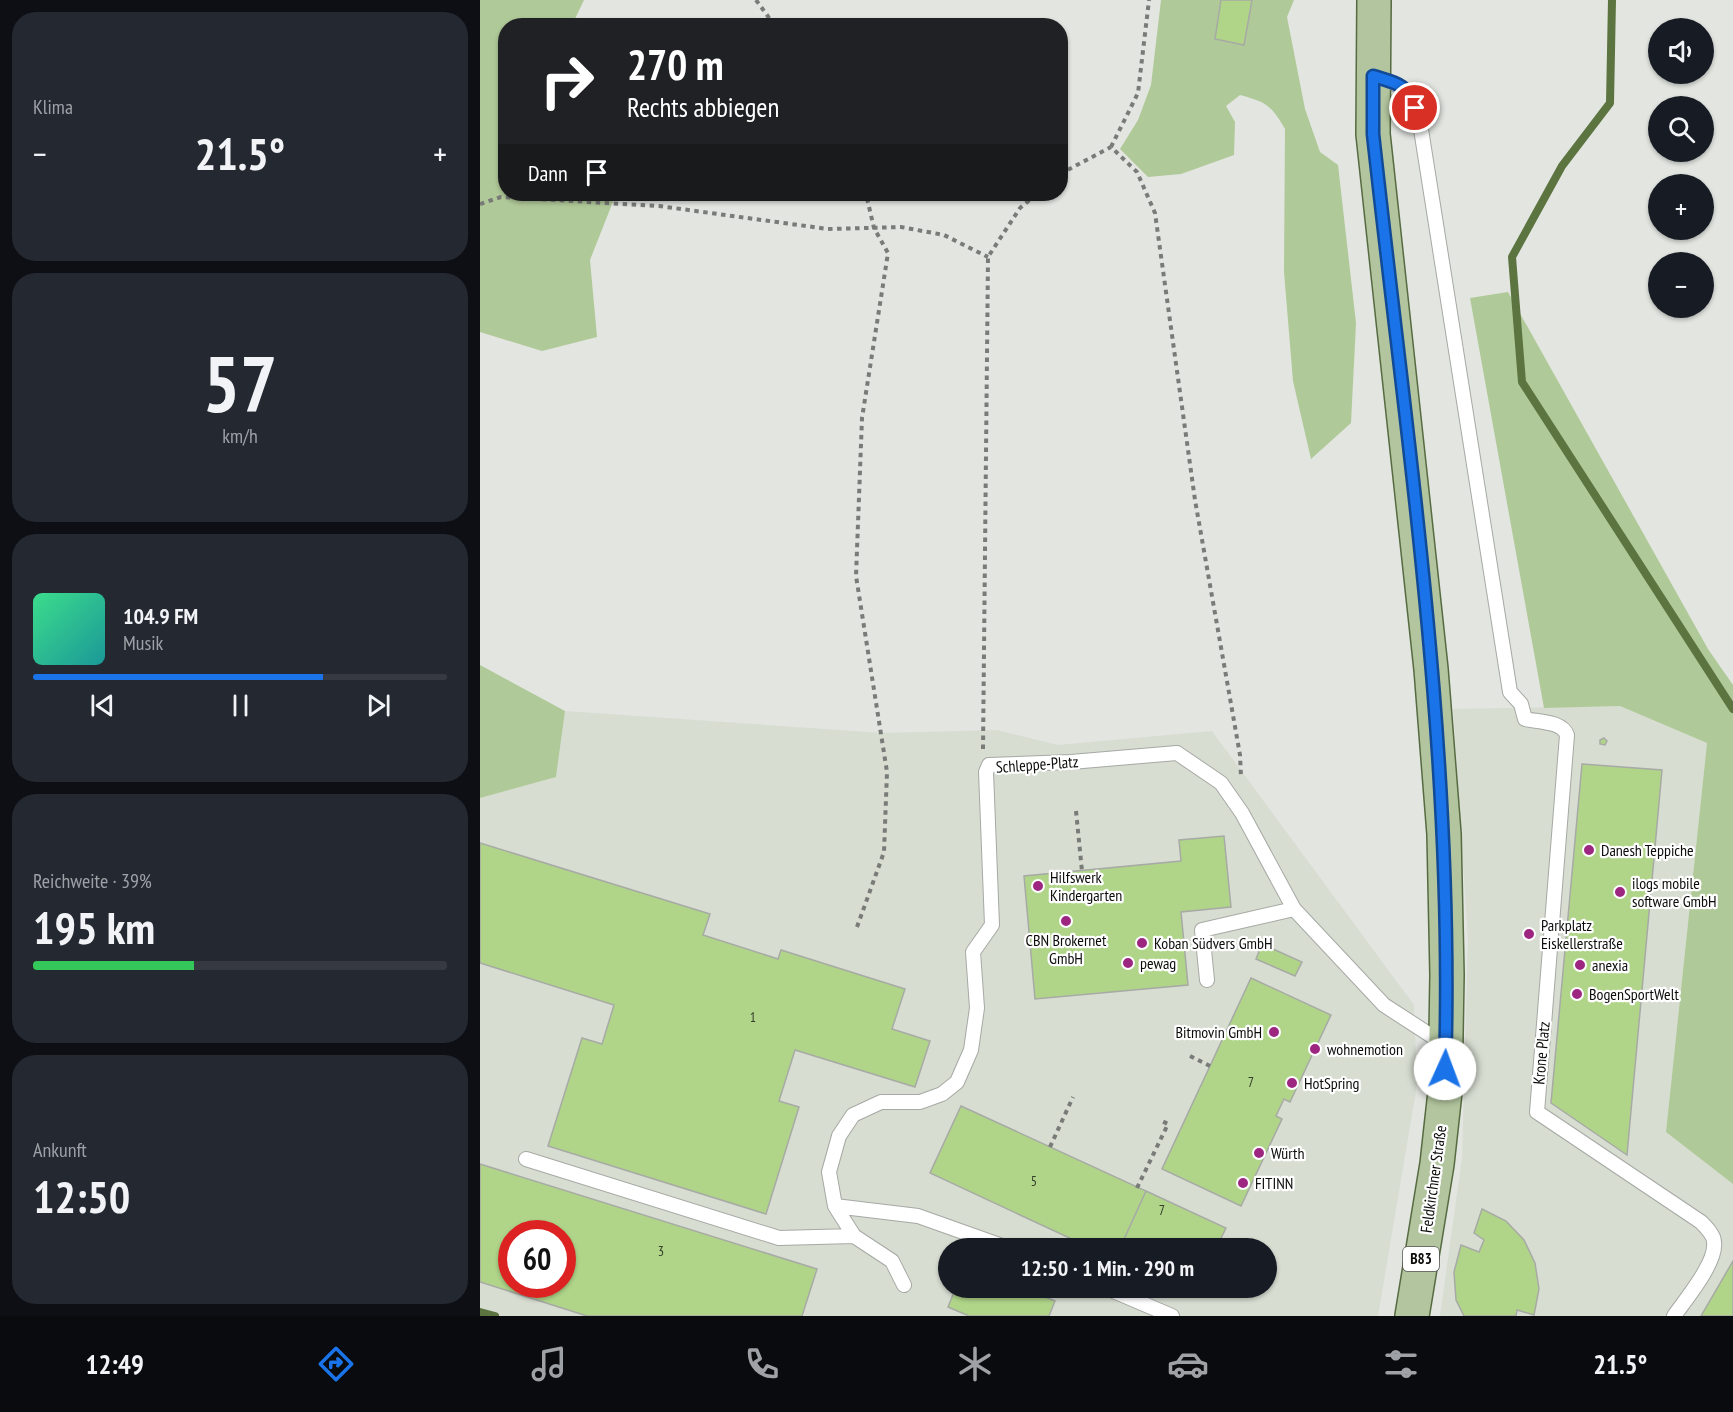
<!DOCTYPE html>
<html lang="de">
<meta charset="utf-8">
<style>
body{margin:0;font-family:"PT Sans Narrow",sans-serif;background:#242831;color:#f1f3f6;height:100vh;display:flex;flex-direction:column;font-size:22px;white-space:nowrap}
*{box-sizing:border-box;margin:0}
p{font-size:20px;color:#9ea1a6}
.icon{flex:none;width:33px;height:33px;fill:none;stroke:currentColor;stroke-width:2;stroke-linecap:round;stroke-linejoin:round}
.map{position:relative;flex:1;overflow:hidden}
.sheet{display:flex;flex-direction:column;gap:12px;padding:12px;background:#0d0f14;width:480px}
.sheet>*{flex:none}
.banner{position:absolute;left:18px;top:18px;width:570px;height:183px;border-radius:24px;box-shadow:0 2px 4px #0004;background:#202124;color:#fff;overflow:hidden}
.buttons{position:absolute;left:1168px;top:18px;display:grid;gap:12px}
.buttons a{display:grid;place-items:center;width:66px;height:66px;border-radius:50%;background:#171b24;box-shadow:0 2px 4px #0004;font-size:30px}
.speed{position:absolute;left:18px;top:1220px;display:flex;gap:12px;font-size:30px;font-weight:700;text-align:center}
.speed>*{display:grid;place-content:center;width:78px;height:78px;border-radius:50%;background:#171b24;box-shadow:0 2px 4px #0004;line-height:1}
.speed .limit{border:9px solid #d22;background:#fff;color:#111}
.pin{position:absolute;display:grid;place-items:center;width:51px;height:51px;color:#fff;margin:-26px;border:3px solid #fff;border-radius:50%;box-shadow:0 2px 6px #0007}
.me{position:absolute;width:66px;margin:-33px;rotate:2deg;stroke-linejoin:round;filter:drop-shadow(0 0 4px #0008)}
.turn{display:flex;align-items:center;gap:21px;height:126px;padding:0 30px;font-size:27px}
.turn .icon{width:78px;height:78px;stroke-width:2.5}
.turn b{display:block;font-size:42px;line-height:51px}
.then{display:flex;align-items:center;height:57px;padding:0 30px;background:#0003;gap:12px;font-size:22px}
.big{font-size:45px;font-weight:600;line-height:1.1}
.sheet .tile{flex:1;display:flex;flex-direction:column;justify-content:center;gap:9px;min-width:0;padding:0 21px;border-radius:24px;background:#242831}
.sheet .dial{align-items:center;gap:0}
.dial b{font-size:78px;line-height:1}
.song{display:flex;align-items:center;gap:18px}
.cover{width:72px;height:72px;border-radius:9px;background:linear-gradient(135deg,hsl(150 70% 55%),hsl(180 70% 35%))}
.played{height:6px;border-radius:3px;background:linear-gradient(90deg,#1a73e8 70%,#363941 70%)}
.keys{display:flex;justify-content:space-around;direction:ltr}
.heat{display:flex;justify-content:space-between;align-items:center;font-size:33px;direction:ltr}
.charge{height:9px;border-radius:4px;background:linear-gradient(90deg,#34c759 39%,#363941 0)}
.trip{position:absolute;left:458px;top:1238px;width:339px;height:60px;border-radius:30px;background:#171b24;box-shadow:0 2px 4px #0004;font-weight:600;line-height:60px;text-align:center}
.dock{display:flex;height:96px;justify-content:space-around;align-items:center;background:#090b0e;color:#9ea1a6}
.dock .icon{width:42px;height:42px}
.dock .selected{color:#1a73e8}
.dock b{font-size:27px;color:#f1f3f6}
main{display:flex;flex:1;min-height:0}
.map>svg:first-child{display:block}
.built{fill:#d7ddd1;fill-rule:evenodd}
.green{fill:#b0c998}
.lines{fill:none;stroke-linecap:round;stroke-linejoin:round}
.stream{stroke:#5c7440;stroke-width:8}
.building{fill:#b0d589;stroke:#a7aaa5;stroke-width:1.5;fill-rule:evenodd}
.lane-casing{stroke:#a6a9a4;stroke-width:16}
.primary-casing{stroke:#566b41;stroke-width:36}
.path{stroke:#797b78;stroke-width:4;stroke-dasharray:4.5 4.5;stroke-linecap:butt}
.lane{stroke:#fff;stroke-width:14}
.primary{stroke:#b2c59e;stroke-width:33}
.route-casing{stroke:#114b97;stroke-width:15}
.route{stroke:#1a73e8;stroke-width:10}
.poi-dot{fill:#9d2680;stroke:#fff;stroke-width:2}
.labels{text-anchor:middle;stroke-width:4.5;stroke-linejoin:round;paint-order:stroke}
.number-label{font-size:14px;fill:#343e2a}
.shield{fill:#fff;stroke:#545554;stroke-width:1.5}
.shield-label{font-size:15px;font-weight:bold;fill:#0b0c0a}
.street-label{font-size:16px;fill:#0b0c0a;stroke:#fff}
.poi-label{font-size:16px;fill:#0b0c0a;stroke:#fff;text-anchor:start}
</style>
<main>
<section class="sheet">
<div class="tile"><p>Klima</p>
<div class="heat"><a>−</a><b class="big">21.5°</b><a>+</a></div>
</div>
<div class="tile dial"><b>57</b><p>km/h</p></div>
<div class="tile">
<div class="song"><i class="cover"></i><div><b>104.9 FM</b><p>Musik</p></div></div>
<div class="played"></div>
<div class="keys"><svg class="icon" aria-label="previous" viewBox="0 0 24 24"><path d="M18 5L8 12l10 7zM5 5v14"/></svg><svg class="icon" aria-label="pause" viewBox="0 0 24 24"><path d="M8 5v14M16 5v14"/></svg><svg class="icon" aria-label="next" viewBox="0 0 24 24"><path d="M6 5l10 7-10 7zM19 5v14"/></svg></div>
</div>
<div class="tile"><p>Reichweite · 39%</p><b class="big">195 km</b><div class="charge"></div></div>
<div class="tile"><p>Ankunft</p><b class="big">12:50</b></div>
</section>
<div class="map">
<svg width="1253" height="1316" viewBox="0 0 1253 1316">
<rect width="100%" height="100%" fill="#e2e5e0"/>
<path class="built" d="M1140 706 1227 743 1186 1132 1253 1184V1316H960L982 1158 988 940 973 709Z
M85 711 403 733 517 730 578 745 732 731 934 1005 937 1085 898 1316H0V798L76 777ZM32 1233H82V1284H32ZM468 1248H786V1287H468Z"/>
<path class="green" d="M0 0H104L92 25 26 26V194H136L110 260 117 337 62 351 0 332Z
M681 0H814L807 17 825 109 840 152 858 165 876 323 871 423 831 459 813 381 804 272 805 129C791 105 786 102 760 95L746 106 755 122 754 155 701 174 668 177 640 149 658 120 671 85Z
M1028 292 1228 649 1253 685V1184L1186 1132 1227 743 1140 706 1064 708 990 298Z
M0 665 85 711 76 777 0 798Z"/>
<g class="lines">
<path class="stream" d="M1132 0 1130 103 1082 166 1032 257 1042 382 1253 709
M0 1312 15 1316"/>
</g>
<path class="building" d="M741 0H772L764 45 735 39Z
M1124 738 1127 741 1125 745 1120 744V740Z
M1102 764 1182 770 1147 1155 1071 1103Z
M744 836 751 907 701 912 708 985 555 999 544 876 701 861 699 840Z
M0 843 230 914 223 935 298 959 301 950 425 989 412 1029 450 1041 435 1087 315 1050 299 1101 319 1107 286 1214 68 1146 102 1038 122 1044 134 1005 0 963Z
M782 944 822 962 815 976 776 959Z
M771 978 851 1015 810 1102 804 1099 796 1116 802 1119 761 1206 682 1169Z
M481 1106 666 1191 640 1248H611L450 1173Z
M0 1164 337 1269 322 1316H107L0 1282ZM32 1233H82V1284H32Z
M666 1191 746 1228 736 1248H640Z
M1002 1209 1026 1221 1044 1240 1055 1263 1059 1289 1054 1315 1037 1310 1036 1316H984L976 1300 974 1272 981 1245 999 1252 1004 1240 994 1233Z
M1253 1261V1316H1221Z
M476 1287H541L575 1301 569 1316H489L468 1307Z
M696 1287H718L714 1295Z"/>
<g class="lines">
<defs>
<path id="lane" d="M893 76C927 86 930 90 940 123L1030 692 1041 704 1045 719C1058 722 1082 721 1087 735L1057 1112 1221 1222C1226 1227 1234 1235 1234 1242 1237 1262 1206 1299 1194 1316
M727 980 722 930 814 909
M46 1159 299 1238 374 1236
M355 1206 438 1216 528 1248
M424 1285 412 1261 374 1236 355 1206 349 1172 359 1136 373 1115 401 1102H440L462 1094 477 1082 491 1050 497 1008 493 952 512 925 506 772 509 765 591 762 697 753 741 783 762 813 814 909 904 1005 964 1044
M624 1287 692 1316"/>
<path id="primary" d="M894 0 893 134 951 669 964 834 967 975 965 1092 957 1164 932 1316"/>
</defs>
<use href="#lane" class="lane-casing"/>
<use href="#primary" class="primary-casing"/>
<path class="path" d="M276 0 295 26
M631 147 658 93 669 0
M580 174 631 147 657 172 675 213 715 500 760 755 761 777
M0 204 21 197 179 206 348 229 421 227 464 235 508 257
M503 749 508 257 540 208 557 194
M596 811 602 871
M377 927 404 852 407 772 376 576 382 418 408 253 394 228 386 194
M710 1056 730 1066
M570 1147 593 1097
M657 1188 688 1124 680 1120"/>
<use href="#lane" class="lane"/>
<use href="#primary" class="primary"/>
</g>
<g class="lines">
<defs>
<path id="route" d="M935 108C928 84 916 83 893 76V134C927 444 975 756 965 1069"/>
</defs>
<use href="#route" class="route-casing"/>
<use href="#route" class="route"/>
</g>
<g class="poi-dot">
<circle cx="1109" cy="850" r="6"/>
<circle cx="558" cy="886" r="6"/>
<circle cx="1140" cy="892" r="6"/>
<circle cx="586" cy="921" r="6"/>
<circle cx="1049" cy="934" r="6"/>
<circle cx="662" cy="943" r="6"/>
<circle cx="648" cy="963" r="6"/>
<circle cx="1100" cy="965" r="6"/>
<circle cx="1097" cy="994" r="6"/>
<circle cx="794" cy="1032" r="6"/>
<circle cx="835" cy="1049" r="6"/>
<circle cx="812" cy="1083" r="6"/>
<circle cx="779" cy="1153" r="6"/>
<circle cx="763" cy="1183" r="6"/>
</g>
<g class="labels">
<g class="number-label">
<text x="273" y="1022">1</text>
<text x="771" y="1087">7</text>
<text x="554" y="1186">5</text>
<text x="682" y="1215">7</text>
<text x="181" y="1256">3</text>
</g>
<rect class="shield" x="923" y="1247" width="36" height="24" rx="4.5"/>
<g class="shield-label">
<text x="941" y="1264">B83</text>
</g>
<g class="street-label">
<text transform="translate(557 764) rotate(-4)" y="6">Schleppe-Platz</text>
<text transform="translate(1061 1053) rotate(-85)" y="6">Krone Platz</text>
<text transform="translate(953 1179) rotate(-82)" y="6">Feldkirchner Straße</text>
</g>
<g class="poi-label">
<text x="1121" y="856">Danesh Teppiche</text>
<text x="570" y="883">Hilfswerk<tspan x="570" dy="18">Kindergarten</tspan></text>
<text x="1152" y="889">ilogs mobile<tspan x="1152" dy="18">software GmbH</tspan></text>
<text x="1061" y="931">Parkplatz<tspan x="1061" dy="18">Eiskellerstraße</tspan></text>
<text x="586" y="946" text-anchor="middle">CBN Brokernet<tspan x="586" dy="18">GmbH</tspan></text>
<text x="674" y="949">Koban Südvers GmbH</text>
<text x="660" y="969">pewag</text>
<text x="1112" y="971">anexia</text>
<text x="1109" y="1000">BogenSportWelt</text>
<text x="782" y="1038" text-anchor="end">Bitmovin GmbH</text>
<text x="847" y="1055">wohnemotion</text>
<text x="824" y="1089">HotSpring</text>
<text x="791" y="1159">Würth</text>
<text x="775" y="1189">FITINN</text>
</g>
</g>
</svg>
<div class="buttons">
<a><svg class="icon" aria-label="sound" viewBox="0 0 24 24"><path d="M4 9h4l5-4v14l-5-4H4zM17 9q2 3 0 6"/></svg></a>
<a><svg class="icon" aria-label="search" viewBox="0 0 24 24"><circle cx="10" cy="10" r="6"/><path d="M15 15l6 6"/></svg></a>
<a>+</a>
<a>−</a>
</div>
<div class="speed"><div class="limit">60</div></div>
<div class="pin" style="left:935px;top:108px;background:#d93025"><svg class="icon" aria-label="arrive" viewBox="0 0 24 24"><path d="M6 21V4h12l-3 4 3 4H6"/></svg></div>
<svg class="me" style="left:965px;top:1069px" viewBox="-20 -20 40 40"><circle r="19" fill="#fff"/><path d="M0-13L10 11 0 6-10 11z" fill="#1a73e8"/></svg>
<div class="trip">12:50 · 1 Min. · 290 m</div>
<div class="banner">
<div class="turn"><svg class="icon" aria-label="right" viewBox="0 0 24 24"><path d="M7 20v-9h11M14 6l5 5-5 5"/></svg><div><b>270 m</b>Rechts abbiegen</div></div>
<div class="then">Dann<svg class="icon" aria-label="arrive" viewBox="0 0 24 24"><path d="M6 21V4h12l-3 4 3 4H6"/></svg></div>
</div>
</div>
</main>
<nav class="dock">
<b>12:49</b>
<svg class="icon selected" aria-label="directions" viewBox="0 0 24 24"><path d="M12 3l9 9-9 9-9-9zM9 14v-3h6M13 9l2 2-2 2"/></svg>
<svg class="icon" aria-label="music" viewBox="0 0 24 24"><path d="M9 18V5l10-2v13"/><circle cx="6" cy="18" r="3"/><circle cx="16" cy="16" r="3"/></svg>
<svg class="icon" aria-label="phone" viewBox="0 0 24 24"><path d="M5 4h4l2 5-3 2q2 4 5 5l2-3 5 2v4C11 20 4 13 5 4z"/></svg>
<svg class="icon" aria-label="climate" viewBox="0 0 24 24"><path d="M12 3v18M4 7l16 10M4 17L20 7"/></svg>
<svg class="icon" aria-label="car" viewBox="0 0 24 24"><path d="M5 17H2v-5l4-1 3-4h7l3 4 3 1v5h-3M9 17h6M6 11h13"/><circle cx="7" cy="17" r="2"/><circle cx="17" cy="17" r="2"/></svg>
<svg class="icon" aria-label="filters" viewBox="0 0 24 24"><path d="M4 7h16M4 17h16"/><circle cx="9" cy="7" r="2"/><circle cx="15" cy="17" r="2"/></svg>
<b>21.5°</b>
</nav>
